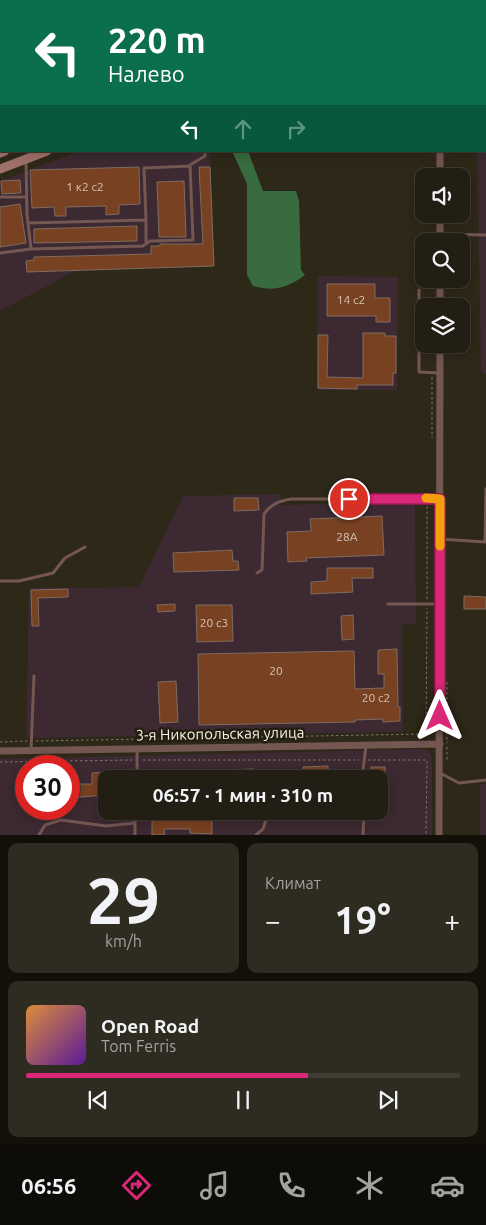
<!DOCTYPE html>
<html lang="ru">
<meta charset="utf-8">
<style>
body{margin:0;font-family:Ubuntu,sans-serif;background:#2e2b21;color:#f1f3f6;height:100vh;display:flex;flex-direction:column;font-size:19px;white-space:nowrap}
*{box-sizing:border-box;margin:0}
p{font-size:16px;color:#a2a2a0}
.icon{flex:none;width:28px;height:28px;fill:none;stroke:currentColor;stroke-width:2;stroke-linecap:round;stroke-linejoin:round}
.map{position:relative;height:835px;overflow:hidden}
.drawer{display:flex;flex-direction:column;gap:8px;padding:8px;background:#13100a;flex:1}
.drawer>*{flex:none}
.top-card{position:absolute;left:0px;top:0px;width:486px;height:152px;box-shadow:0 2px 12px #0003,0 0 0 1px #3f3c33;background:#0b6e4f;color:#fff;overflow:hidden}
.tools{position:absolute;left:415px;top:168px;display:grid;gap:10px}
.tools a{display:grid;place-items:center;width:55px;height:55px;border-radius:10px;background:#221e13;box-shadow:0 2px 12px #0003,0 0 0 1px #3f3c33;font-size:25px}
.speed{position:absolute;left:15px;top:755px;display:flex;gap:10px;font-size:25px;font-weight:700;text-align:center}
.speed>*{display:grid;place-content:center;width:65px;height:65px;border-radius:50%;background:#221e13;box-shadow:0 2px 12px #0003,0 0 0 1px #3f3c33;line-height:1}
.speed .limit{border:8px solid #d22;background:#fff;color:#111}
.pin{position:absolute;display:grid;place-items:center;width:42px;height:42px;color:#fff;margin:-21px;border:2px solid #fff;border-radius:50%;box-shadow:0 1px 5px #0007}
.me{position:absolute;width:55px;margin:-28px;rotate:0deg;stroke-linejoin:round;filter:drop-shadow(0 0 4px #0008)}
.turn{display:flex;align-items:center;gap:18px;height:105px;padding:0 25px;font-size:22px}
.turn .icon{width:65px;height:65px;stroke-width:2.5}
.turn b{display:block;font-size:35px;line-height:42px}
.lanes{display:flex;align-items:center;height:48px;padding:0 25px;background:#0003;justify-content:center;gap:25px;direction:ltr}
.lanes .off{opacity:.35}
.big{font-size:38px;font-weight:700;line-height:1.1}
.drawer .tile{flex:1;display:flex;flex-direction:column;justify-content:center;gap:8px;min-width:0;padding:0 18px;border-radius:10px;background:#2e2b21}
.drawer .dial{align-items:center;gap:0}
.dial b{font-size:65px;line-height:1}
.song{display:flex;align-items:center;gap:15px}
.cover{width:60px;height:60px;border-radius:8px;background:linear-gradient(135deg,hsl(30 70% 55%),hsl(270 70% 35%))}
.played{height:5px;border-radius:2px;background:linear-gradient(90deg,#db2777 65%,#3f3c33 65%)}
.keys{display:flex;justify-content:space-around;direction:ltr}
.heat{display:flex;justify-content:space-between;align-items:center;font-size:28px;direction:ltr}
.drawer .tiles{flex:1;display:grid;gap:8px;grid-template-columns:1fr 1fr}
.tile:last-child{grid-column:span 2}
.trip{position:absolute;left:98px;top:770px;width:290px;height:50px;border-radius:10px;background:#221e13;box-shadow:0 2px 12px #0003,0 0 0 1px #3f3c33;font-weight:700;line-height:50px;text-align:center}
.tab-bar{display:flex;height:80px;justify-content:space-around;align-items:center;background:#0e0c08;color:#a2a2a0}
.tab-bar .icon{width:35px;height:35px}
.tab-bar .on{color:#db2777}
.tab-bar b{font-size:22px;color:#f1f3f6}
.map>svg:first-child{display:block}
.industrial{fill:#3c2931;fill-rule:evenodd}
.green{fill:#1a4823}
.forest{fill:#386b40}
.building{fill:#784121;stroke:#7e6c62}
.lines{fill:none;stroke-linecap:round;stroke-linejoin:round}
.path{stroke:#7d786b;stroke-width:1;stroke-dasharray:2.5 2.5;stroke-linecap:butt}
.service{stroke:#755752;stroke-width:3}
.minor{stroke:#755752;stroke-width:7}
.secondary{stroke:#9f7169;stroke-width:9}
.route-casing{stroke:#8e194d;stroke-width:12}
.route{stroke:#db2777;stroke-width:9}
.slow{stroke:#f59e0b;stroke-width:9}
.labels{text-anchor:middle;stroke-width:5;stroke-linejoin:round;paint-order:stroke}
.number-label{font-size:12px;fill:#d6c6b6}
.street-label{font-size:15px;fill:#f6f2e8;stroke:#241e0f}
</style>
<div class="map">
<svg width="486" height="835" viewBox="0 0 486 835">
<rect width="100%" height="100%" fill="#2e2819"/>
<path class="industrial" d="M485 2H486V374H483L481 370 477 151H485Z
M80 151H210L214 266 77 270 0 311V181Z
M318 276 398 277 397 390H317Z
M280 494V505L415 502 416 624 402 625 403 732 26 738 29 588 139 587 183 496Z
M423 749 429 751 432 757V835H0V759ZM26 766H69V809H26ZM106 779H379V811H106Z
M486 784V835H480V785Z"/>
<path class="green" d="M0 0H387L1 1 0 145Z"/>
<path class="forest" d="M232 151H248L263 191H296L299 201 301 270 305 275C287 288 274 292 253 286L247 275V184Z"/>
<path class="building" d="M139 167 140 204 119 205V214L106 215V206L66 207V216H55L54 207 32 208 30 170Z
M199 167H210L214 266 27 272 26 261 34 260V257L151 254V246H160V244H203Z
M20 180 21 193 2 194 1 181Z
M184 181 186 237H159L157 182Z
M20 204 26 243 0 247V207Z
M137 226V241L34 243V229Z
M327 284H375V298H390V322H376V316H327Z
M363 333H385V336H396V373H393V385H357V389L318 388V335H328L327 377 363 378Z
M234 498H258L259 510 234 511Z
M382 516 384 555 306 558 307 561 288 562 287 532 311 531 310 519Z
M232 550 233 561H238L239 570 174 572 173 553Z
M327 568H373V578H352L353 592 311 594V582L327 581Z
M68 589V597L38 598 39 626H32L31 590Z
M464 596 486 597V609H464Z
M175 604V611L158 612 157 605Z
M196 605H232L233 641 197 642Z
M353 615 354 639 342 640 341 616Z
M397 649 398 707H400V721L383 722V719L355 720V722L199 725 198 654 354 651 355 689 384 688V674H378V650Z
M176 681 178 722 160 723 158 682Z
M328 766V779H303V767Z
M371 767H385V778H371Z
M254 769 255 779H224V770Z
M105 772 106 795 69 798V784H92V773Z
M152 816H195V820H212V834L190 833V829H164L165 835H152Z"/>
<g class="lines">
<path class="path" d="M57 1 60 0
M281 1 283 0
M474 1 478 0
M0 22 1 21
M0 110 1 109
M432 377V438
M427 599V503
M447 682V743
M36 741 426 734 427 608
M0 742 27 741
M447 747V760
M143 760H359
M368 760H427L426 835
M0 762 132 760"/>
<path class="service" d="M26 160 27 214 31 249 143 246 150 241 193 240 190 165 205 156V151
M0 197H27
M146 220V244
M28 223 146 220 144 168 190 166
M440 234 486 235
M0 253 31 249
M419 290V372L440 373
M440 539 485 542
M485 542 486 489
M257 573 262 570 264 514C271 504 279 501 291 499H439
M0 581H19L53 573 65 558 85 547
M388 604H440
M137 749V779
M31 750 34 676
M440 773 459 783 486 780
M362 779 366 745
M39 835 45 825 61 820 106 826 135 823
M135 835V823L137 814 144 811
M256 835 263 829 269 811
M363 835 364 811"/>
<path class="minor" d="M440 176V151
M440 214V241
M440 279V306
M0 751 440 744
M439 835 440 344"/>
<path class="secondary" d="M400 1 403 0
M442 1 446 0
M0 153 5 151
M0 169 47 151"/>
</g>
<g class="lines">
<defs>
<path id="route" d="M349 499H440V716"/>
</defs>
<use href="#route" class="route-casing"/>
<use href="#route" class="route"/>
<path class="slow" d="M426 498 440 499V546"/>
</g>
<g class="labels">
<g class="number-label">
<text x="85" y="191">1 к2 с2</text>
<text x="351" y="304">14 с2</text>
<text x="347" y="541">28А</text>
<text x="214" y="627">20 с3</text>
<text x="276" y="675">20</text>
<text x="376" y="702">20 с2</text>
</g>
<g class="street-label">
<text transform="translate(220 734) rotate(-1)" y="5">3-я Никопольская улица</text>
</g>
</g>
</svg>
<div class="tools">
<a><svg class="icon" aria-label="sound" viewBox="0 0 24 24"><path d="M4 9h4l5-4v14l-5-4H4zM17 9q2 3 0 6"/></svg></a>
<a><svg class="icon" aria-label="search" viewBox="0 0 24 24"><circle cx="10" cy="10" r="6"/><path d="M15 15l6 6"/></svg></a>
<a><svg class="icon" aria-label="layers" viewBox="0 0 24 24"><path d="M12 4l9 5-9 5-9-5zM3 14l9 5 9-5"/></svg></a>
</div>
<div class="speed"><div class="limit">30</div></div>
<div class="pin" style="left:349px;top:499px;background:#d93025"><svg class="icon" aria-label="arrive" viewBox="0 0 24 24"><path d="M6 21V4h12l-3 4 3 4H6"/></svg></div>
<svg class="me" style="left:440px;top:716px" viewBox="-20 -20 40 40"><path d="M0-17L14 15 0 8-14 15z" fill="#db2777" stroke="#fff" stroke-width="4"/></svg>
<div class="trip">06:57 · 1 мин · 310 m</div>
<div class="top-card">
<div class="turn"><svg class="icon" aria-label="left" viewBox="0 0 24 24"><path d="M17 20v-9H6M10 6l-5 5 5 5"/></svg><div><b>220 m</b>Налево</div></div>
<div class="lanes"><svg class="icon" aria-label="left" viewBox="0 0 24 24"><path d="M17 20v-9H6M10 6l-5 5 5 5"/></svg><svg class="icon off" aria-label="ahead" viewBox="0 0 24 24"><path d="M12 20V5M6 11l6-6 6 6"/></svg><svg class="icon off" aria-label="right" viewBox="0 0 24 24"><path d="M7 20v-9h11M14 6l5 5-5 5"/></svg></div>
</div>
</div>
<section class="drawer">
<div class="tiles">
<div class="tile dial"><b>29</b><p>km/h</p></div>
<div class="tile"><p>Климат</p>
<div class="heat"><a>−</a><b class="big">19°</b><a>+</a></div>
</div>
<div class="tile">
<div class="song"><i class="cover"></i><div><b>Open Road</b><p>Tom Ferris</p></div></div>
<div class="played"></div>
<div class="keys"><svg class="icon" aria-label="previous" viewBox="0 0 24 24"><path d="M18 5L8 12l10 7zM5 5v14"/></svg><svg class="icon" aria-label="pause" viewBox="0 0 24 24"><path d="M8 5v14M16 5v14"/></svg><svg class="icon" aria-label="next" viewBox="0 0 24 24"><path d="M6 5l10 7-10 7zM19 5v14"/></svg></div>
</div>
</div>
</section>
<nav class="tab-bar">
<b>06:56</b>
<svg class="icon on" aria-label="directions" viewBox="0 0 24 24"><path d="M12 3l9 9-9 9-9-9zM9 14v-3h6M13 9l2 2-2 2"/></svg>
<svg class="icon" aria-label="music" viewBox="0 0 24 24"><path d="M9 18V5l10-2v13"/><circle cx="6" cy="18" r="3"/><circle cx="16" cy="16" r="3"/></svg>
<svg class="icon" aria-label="phone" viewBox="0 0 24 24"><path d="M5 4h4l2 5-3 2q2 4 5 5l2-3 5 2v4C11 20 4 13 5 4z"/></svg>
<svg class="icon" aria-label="climate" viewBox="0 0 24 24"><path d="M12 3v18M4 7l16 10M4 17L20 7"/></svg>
<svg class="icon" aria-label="car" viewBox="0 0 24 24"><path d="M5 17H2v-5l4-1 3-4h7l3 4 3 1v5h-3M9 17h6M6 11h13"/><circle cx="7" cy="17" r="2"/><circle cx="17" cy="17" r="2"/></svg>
</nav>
